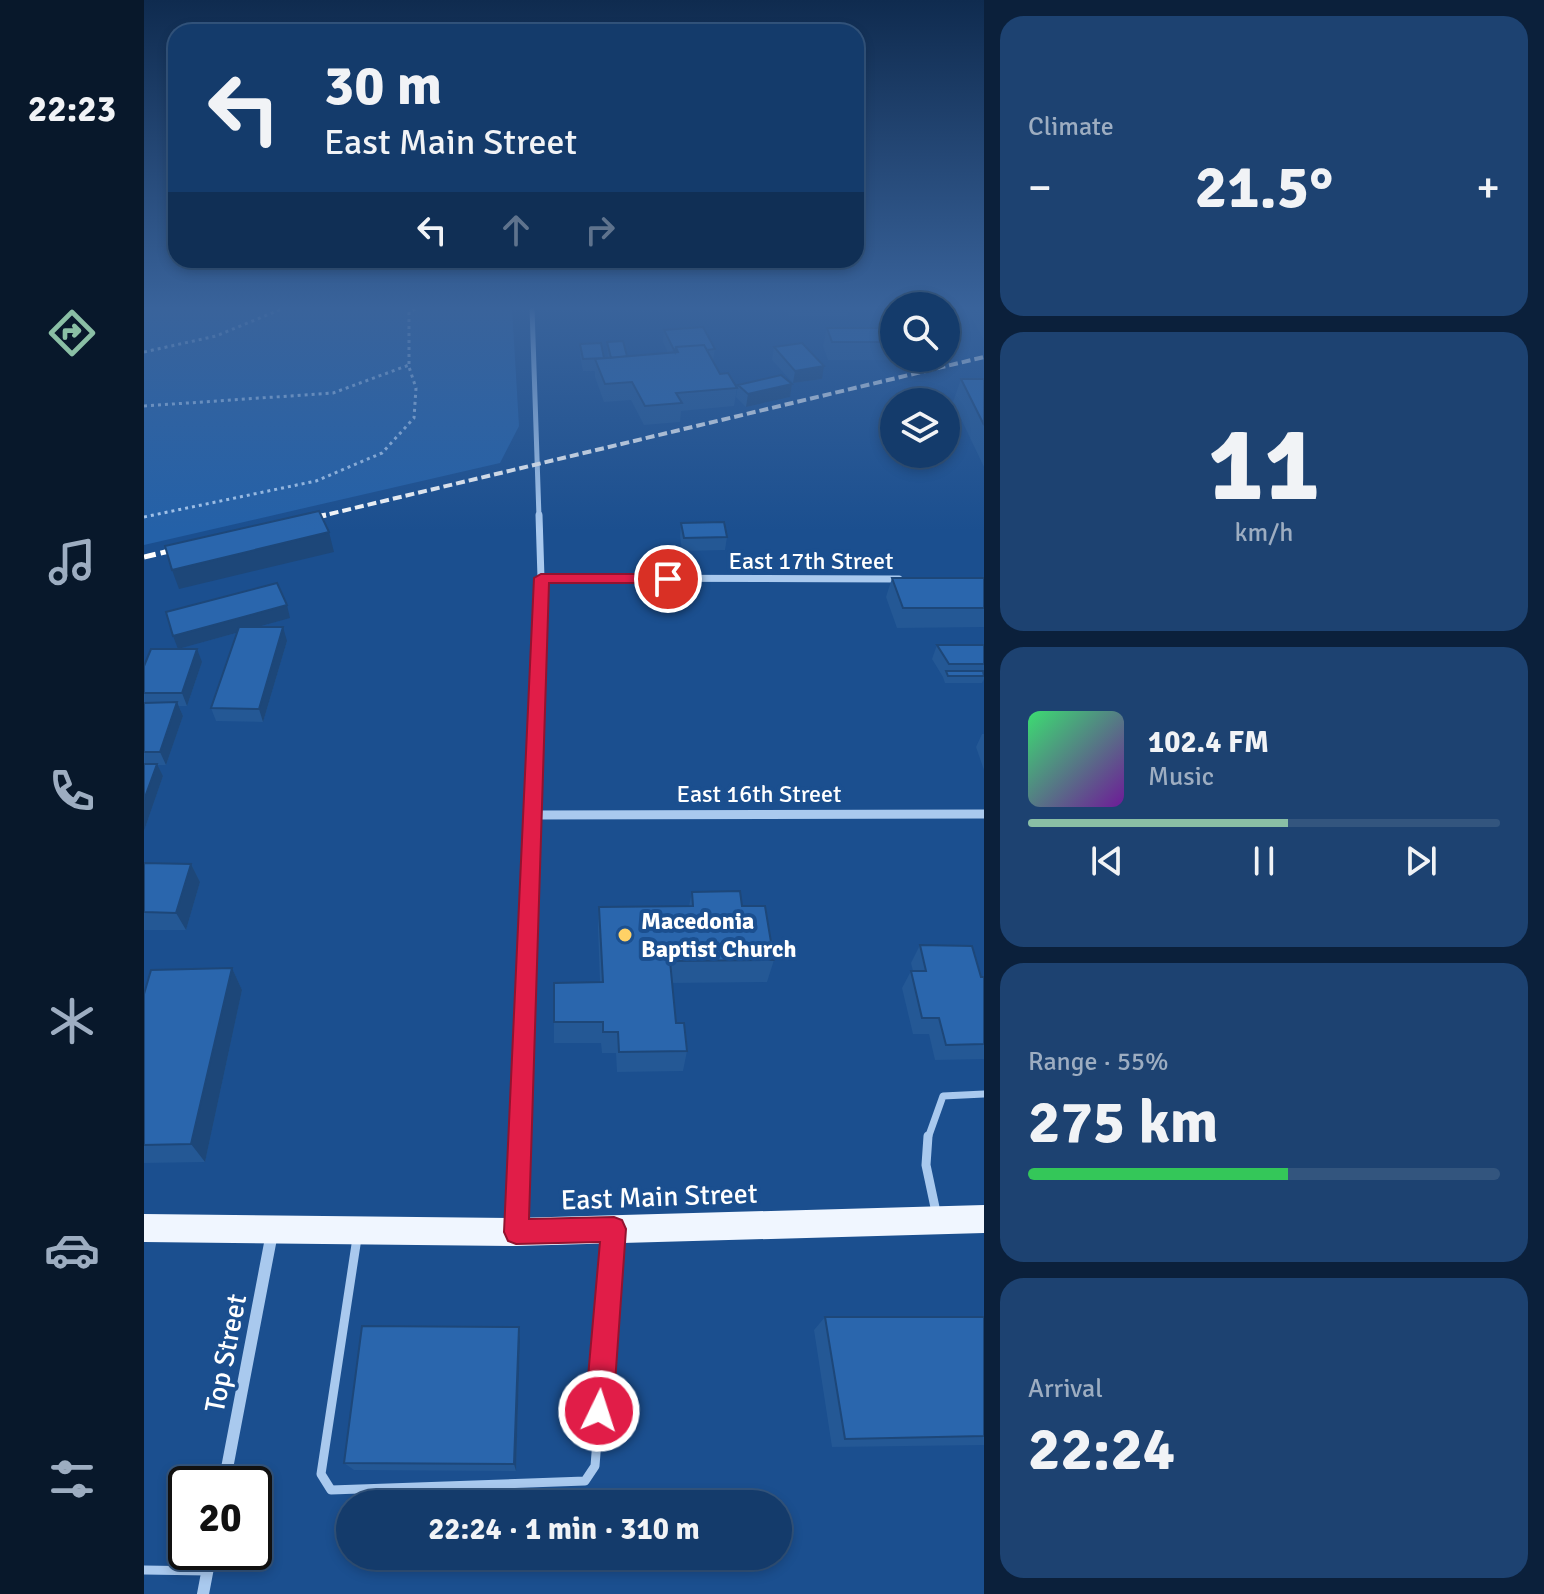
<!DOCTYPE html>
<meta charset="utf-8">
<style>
body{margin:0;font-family:Signika,sans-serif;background:#1d4271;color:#f1f3f6;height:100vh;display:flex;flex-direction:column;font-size:30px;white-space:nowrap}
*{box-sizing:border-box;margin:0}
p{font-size:26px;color:#9dadc1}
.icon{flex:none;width:44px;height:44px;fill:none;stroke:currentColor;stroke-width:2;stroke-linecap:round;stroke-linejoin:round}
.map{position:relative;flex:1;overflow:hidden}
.side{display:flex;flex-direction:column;gap:16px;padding:16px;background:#0b203b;width:560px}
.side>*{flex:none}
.hud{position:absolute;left:24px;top:24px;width:696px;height:244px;border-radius:24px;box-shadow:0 4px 12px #0003,0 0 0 2px #33557e;background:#143b6b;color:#f1f3f6;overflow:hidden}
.fabs{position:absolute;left:736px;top:292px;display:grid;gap:16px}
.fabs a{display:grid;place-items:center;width:80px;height:80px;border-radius:50%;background:#143b6b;box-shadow:0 4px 12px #0003,0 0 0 2px #33557e;font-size:40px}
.speed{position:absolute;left:24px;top:1466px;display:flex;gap:16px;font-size:40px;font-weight:700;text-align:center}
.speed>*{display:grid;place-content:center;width:104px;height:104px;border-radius:50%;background:#143b6b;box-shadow:0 4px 12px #0003,0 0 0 2px #33557e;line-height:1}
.speed .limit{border:4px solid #111;border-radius:12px;background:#fff;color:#111}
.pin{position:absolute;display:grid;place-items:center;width:68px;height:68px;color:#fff;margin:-34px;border:4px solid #fff;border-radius:50%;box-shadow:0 2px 8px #0007}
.me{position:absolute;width:88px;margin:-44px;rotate:4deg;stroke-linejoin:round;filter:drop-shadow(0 0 6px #0008)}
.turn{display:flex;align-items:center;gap:28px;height:168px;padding:0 24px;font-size:36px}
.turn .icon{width:104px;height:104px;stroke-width:2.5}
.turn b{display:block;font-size:56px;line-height:68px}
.lanes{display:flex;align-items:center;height:76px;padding:0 24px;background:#0003;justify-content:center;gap:40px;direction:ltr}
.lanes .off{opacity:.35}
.big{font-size:60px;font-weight:800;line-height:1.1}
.side .tile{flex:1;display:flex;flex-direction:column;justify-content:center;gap:12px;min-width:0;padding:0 28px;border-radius:24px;background:#1d4271}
.side .dial{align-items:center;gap:0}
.dial b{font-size:104px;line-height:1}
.song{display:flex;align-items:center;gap:24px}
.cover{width:96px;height:96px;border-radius:12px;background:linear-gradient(135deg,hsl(140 70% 55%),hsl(280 70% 35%))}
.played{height:8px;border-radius:4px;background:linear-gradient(90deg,#8abfa5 55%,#33557e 55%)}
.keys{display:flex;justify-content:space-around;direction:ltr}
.heat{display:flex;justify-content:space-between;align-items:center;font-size:44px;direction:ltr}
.charge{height:12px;border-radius:6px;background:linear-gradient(90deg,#34c759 55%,#33557e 0)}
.trip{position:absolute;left:192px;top:1490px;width:456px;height:80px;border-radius:40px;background:#143b6b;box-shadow:0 4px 12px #0003,0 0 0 2px #33557e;font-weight:800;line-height:80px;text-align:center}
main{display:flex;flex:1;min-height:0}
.menu{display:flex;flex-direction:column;width:144px;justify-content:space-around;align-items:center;background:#08182b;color:#9dadc1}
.menu .icon{width:56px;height:56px}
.menu .selected{color:#8abfa5}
.menu b{font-size:36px;color:#f1f3f6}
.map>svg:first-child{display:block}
.green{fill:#2461a8}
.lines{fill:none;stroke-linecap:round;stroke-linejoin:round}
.path{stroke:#a9c9ee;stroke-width:3;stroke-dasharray:3 4;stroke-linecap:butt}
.lane-far1{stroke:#a9c9ee;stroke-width:7}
.lane{stroke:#a9c9ee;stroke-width:9}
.street-far3{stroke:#a9c9ee;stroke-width:5}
.street-far2{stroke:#a9c9ee;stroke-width:7}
.street-far1{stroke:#a9c9ee;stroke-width:9}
.street{stroke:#a9c9ee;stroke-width:12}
.primary{fill:#f0f6ff;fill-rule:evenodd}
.rail-far1{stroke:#fff;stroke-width:4;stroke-dasharray:9 4;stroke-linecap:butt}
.rail{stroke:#fff;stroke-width:5;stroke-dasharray:12 5;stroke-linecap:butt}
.wall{fill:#245895}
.shaded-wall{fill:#1d4779}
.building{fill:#2a66ad;stroke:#1d4779;stroke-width:2}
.route{fill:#e11d48;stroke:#92132f;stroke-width:2}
.poi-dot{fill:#ffd166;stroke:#1b4f8f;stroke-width:3}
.labels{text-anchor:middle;stroke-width:8;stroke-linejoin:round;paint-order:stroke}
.street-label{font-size:24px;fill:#fff;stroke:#1b4f8f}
.poi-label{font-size:24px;font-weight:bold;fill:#fff;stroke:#1b4f8f;text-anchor:start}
.near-street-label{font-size:28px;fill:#fff;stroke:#1b4f8f}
</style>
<main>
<nav class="menu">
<b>22:23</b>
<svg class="icon selected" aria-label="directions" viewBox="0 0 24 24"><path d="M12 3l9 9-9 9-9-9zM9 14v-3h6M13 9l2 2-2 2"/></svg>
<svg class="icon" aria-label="music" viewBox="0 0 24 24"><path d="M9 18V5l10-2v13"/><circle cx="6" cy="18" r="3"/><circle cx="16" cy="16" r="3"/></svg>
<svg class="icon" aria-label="phone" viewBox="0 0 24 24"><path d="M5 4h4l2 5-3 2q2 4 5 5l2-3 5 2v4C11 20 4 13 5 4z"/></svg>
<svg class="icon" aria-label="climate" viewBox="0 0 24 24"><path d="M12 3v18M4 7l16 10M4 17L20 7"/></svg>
<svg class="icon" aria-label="car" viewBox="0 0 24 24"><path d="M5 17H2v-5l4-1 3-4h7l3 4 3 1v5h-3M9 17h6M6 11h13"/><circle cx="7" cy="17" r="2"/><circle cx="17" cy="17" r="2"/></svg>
<svg class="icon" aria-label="filters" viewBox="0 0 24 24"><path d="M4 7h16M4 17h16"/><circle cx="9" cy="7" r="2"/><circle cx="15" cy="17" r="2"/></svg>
</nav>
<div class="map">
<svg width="840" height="1594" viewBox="0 0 840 1594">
<rect width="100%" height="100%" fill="#1b4f8f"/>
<path class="green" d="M0 308H368L375 426 356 463 0 545Z"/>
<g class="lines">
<path class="path" d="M0 352 72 336 140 308
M0 406 189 393 265 365
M0 517 172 481 238 453 270 418 272 388 265 367V312L274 308"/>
<path class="lane-far1" d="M784 1138 799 1096 840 1094"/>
<path class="lane" d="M784 1136 782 1165 792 1212
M213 1238 177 1474 187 1490 441 1481 451 1466 469 1237
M0 1570 64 1571"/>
<path class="street-far3" d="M388 308 395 517"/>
<path class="street-far2" d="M397 578 755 579
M389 787 397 578 395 515"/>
<path class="street-far1" d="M389 815 840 814
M376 1138 389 785"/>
<path class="street" d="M373 1227 376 1136
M80 1484 128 1233
M59 1594 67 1552"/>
<path class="primary" d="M840 1205V1233L372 1246 0 1242V1214L372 1218Z"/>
<path class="rail-far1" d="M173 517 840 357"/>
<path class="rail" d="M155 521 182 515
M0 557 42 547"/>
</g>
<path class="wall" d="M642 308H706L704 316H645Z
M822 308H840V340Z
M683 328H750V358H761L760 360H684L679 346Z
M520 330 571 349 569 361 576 374 593 388 590 406 537 411 536 422 500 425 487 400 460 402 451 377V371H439L436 356V344L460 358H464L463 342 483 356 524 353 519 342Z
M630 347 678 379 649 383 628 360Z
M817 379H840V467L809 402Z
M648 384 646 397 602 407 592 397 594 385Z
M537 523 583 537 581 550 538 551 536 536Z
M748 578H840V627L753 628 742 597Z
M146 618 112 627 143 641 119 722 72 721 67 708 93 632 34 649 58 662 43 706H35L39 716 22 765H13L19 776 0 831V666L34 649Z
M793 645H840V679L838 683H801L799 677 788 659Z
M838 734H840V770L832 747Z
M0 863 47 864 56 882 42 930H0Z
M548 892 598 906 630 960 623 982 528 983 532 1023 543 1051 539 1071 473 1072 472 1053H458L457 1043H410V983L456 982 454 929 455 907 545 906Z
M776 945 837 977H840V1059L791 1060 785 1034H769L758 988 767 971H769L767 963Z
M88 968 98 990 61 1162 0 1163V994Z
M681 1317H840V1445L688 1447 670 1330Z
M375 1327 376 1340 372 1471 210 1470 200 1463Z"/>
<path class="shaded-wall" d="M680 366 678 379 649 383 651 371Z
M648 384 646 397 602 407 604 394Z
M185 532 190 552 35 589 28 570Z
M143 605 146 618 34 649 29 636Z
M139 627 143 641 119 722 115 709Z
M53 649 58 662 43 706 38 693Z
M33 702 39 716 22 765 16 752Z
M13 764 19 776 0 831V800Z
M47 864 56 882 42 930 32 913Z
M88 968 98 990 61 1162 47 1144Z
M375 1327 376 1340 372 1471 370 1464Z"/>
<path class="building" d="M559 327 571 349 563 350 560 345 532 347 531 352 520 330Z
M683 328H750V342H688Z
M479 341 483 356 467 358 463 342Z
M457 343 460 358 439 359 436 344Z
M658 343 680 366 651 371 630 347Z
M560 345 576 374 584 373 593 388 532 393 538 403 501 406 488 382 461 384 451 359 534 352 532 347Z
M637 375 648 384 604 394 594 385Z
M817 379H840V425Z
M175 511 185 532 28 570 21 546Z
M580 522 583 537 540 538 537 523Z
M748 578H840V608H759Z
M133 583 143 605 29 636 22 612Z
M95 627H139L115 709 67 708Z
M793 645H840V664H805Z
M7 649H53L38 693H0V666Z
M802 671H839L840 676H804Z
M33 702 16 752H0V703Z
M0 764H13L0 800Z
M0 863 47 864 32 913 0 912Z
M596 891 598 906H621L630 960 526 961 532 1023H540L543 1051 475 1052 474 1032H459V1022H410V983L459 982 455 907 549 906 548 892Z
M776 945 828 946 837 977H840V1044L802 1045 795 1018H778L767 971H782Z
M88 968 47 1144 0 1145V994L7 970Z
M681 1317H840V1436L701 1439Z
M218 1326 375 1327 370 1464 200 1463Z"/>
<linearGradient id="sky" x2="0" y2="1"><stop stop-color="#0f2b4f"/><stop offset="0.58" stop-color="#39639b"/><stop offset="1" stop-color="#39639b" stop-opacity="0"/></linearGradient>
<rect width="840" height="531" fill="url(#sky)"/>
<path class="route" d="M397 574H524L531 579 524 583H405L385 1219 470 1217 478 1220 482 1229 469 1411 465 1421 455 1425 445 1421 441 1411 456 1242 372 1244 364 1241 360 1232 390 578Z"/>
<circle class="poi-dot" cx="481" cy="935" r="8"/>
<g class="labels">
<g class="street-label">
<text x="667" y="569">East 17th Street</text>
<text x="615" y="802">East 16th Street</text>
</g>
<g class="poi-label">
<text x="497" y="929">Macedonia<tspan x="497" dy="28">Baptist Church</tspan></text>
</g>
<g class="near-street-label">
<text transform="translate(515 1196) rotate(-2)" y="10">East Main Street</text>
<text transform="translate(81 1353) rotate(-79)" y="10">Top Street</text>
</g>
</g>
</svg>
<div class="fabs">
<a><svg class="icon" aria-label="search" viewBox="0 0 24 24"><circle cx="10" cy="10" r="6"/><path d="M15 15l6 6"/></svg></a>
<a><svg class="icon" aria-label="layers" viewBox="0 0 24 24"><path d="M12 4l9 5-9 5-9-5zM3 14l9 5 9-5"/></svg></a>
</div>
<div class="speed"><div class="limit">20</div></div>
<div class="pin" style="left:524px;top:579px;background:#d93025"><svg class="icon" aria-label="arrive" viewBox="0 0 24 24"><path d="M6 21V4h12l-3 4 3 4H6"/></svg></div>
<svg class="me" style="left:455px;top:1411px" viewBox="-20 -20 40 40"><circle r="17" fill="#e11d48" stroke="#fff" stroke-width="3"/><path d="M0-11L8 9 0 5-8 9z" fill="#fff"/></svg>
<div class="trip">22:24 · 1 min · 310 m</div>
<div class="hud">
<div class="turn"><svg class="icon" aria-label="left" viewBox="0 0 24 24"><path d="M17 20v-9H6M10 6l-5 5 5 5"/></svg><div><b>30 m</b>East Main Street</div></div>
<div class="lanes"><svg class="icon" aria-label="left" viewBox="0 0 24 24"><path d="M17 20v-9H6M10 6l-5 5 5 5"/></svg><svg class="icon off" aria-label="ahead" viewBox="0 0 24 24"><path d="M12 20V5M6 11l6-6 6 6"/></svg><svg class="icon off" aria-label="right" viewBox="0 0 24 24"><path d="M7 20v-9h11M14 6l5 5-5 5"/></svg></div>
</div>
</div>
<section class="side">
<div class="tile"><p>Climate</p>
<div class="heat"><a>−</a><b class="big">21.5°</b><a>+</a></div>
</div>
<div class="tile dial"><b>11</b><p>km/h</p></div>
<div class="tile">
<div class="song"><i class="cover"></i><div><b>102.4 FM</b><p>Music</p></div></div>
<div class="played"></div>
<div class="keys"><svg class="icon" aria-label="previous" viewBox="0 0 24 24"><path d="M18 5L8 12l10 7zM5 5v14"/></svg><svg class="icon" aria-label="pause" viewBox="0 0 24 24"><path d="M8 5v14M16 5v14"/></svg><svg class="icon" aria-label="next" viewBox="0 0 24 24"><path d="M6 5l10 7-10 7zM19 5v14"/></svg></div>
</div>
<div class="tile"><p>Range · 55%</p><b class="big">275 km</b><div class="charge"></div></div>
<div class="tile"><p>Arrival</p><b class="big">22:24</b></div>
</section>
</main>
